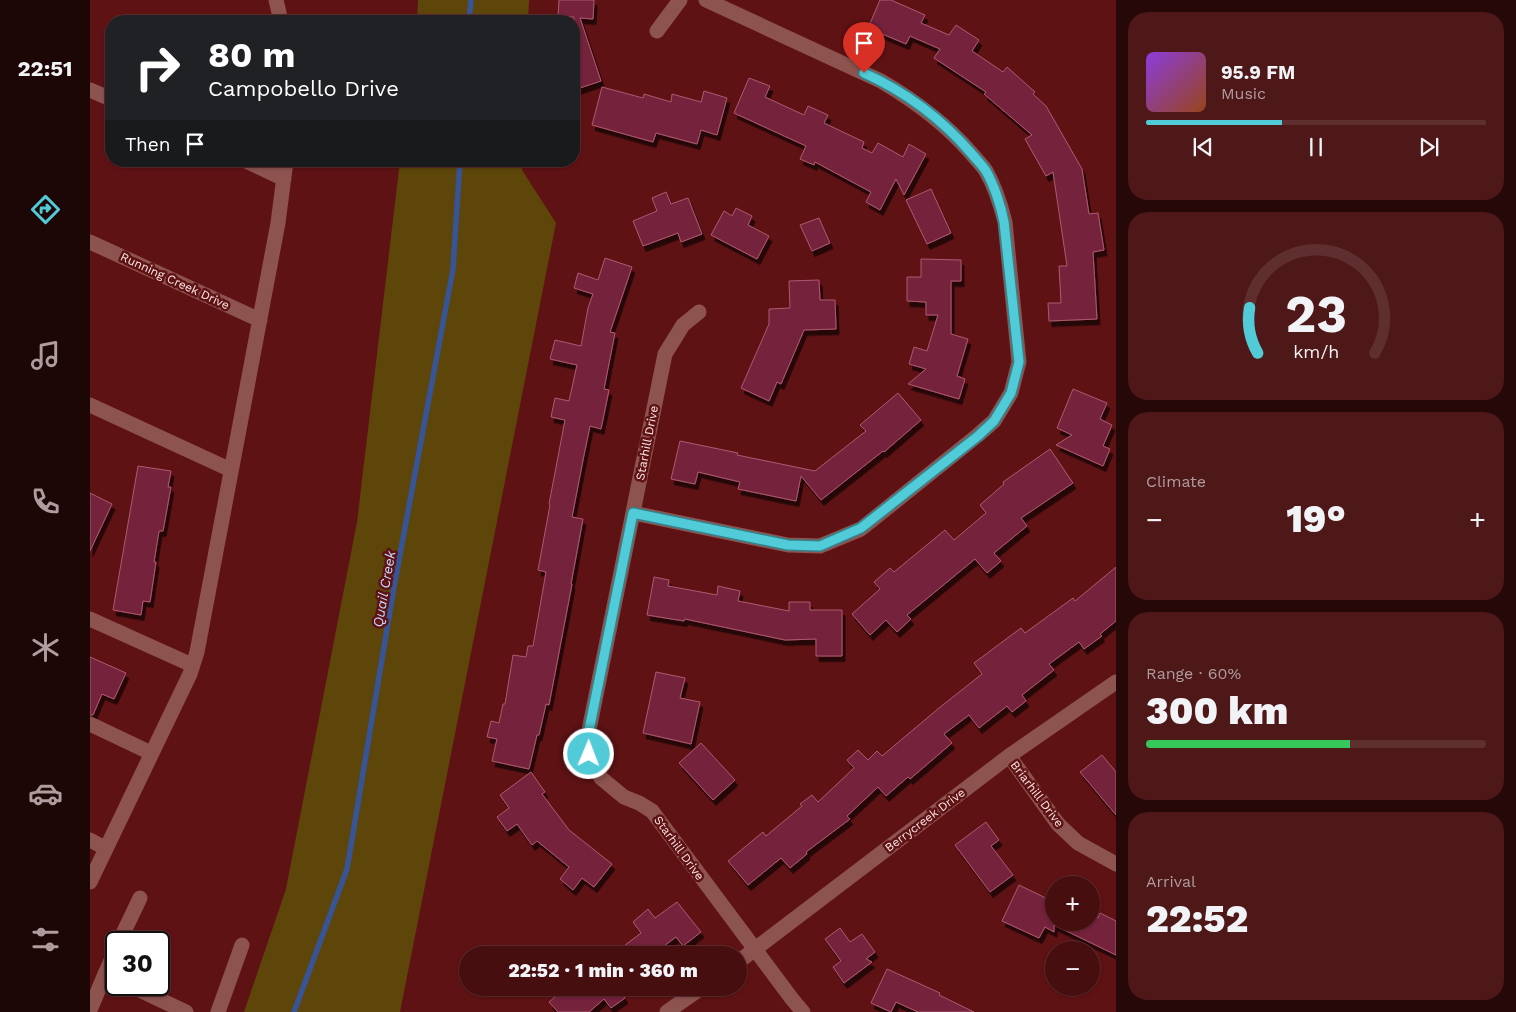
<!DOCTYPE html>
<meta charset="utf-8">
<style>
body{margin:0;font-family:"Work Sans",sans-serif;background:#4e1718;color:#f1f3f6;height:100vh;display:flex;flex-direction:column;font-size:19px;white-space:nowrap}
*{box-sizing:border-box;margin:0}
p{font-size:16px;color:#b09c9e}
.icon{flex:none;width:28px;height:28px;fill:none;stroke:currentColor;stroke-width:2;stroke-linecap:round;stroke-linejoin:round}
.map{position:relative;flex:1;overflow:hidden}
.side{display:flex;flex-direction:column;gap:12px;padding:12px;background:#270808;width:400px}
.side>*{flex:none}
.top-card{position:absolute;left:15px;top:15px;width:475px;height:152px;border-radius:20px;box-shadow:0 1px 4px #0004,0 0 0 1px #5f2e2f;background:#202124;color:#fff;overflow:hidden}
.controls{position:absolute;left:955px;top:876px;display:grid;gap:10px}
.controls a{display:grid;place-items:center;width:55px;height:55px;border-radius:50%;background:#470e0f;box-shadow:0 1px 4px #0004,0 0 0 1px #5f2e2f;font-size:25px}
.speed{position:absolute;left:15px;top:931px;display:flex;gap:10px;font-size:25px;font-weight:700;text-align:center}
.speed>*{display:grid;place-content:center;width:65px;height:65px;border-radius:50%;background:#470e0f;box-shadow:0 1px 4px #0004,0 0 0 1px #5f2e2f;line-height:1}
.speed .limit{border:2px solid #111;border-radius:8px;background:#fff;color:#111}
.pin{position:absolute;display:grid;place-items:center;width:42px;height:42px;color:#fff;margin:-51px -21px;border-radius:50% 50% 50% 0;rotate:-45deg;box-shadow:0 0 5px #0007}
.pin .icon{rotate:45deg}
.me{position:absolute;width:55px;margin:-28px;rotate:1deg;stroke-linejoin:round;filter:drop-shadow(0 0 4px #0008)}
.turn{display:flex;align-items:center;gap:18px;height:105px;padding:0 20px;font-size:22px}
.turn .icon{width:65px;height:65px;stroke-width:2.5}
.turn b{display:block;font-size:35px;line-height:42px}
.then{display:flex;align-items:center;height:48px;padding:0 20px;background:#0003;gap:10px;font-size:19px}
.big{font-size:38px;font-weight:800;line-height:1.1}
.side .widget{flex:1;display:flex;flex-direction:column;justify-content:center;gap:8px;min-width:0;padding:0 18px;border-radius:20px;background:#4e1718}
.side .dial{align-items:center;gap:0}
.dial svg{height:130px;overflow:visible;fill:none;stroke:#5f2e2f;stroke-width:7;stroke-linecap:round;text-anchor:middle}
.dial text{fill:#f1f3f6;stroke:none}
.song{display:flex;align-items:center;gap:15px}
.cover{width:60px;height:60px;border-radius:8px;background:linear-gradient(135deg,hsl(270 70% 55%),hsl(20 70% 35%))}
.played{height:5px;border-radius:2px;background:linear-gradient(90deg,#52cbd8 40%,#5f2e2f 40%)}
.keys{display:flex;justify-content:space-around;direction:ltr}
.heat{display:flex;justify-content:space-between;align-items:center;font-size:28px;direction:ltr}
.charge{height:8px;border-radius:4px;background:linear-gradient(90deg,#34c759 60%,#5f2e2f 0)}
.trip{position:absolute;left:369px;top:946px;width:288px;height:50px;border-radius:25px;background:#470e0f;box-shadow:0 1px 4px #0004,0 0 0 1px #5f2e2f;font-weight:800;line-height:50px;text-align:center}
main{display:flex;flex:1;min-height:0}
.tabs{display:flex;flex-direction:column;width:90px;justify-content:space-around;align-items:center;background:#1c0606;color:#b09c9e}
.tabs .icon{width:35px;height:35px}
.tabs .on{color:#52cbd8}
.tabs b{font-size:22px;color:#f1f3f6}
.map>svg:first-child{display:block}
.green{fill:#5e460a}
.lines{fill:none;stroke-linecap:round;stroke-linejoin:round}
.stream{stroke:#375496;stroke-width:5.5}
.building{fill:#74243e;stroke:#ac596f;filter:url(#shadow)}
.minor{stroke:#8d534f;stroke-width:15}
.route-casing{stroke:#35848c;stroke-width:12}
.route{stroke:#52cbd8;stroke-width:9}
.labels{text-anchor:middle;stroke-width:5;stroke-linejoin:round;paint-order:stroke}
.street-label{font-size:12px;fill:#f9e6e4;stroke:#5f1214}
.water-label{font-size:14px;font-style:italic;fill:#c5d8ff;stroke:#5f1214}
</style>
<main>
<nav class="tabs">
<b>22:51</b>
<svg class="icon on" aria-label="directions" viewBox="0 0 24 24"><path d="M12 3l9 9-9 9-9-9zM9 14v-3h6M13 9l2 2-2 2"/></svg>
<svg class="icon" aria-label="music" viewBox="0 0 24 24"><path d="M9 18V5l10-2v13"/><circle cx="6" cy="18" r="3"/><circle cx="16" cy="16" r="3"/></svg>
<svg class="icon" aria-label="phone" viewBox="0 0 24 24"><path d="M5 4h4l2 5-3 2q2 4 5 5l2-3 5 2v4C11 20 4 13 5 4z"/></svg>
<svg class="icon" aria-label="climate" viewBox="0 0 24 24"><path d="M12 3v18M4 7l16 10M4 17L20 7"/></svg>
<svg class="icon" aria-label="car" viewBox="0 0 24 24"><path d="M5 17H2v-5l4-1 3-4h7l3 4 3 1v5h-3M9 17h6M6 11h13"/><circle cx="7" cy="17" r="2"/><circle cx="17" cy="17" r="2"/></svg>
<svg class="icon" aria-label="filters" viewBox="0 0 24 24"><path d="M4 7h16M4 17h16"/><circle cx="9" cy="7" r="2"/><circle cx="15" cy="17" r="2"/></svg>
</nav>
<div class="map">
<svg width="1026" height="1012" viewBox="0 0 1026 1012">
<defs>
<filter id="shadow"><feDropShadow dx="3" dy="5.5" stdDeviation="0" flood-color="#0009"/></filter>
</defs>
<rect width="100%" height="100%" fill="#5f1214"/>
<path class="green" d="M328 0H439L438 21H327Z
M310 161H432V170L466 223 310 1012H154L196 889 267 522Z"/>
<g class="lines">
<path class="stream" d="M379 21 381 0
M204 1012 257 869 304 587 363 269 370 161"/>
</g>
<path class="building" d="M469 0H504L503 19 490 18 511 81 484 90V17L468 16Z
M790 0H801L835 15 831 23 859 35 866 25 889 40 882 51 913 72 917 67 945 92 943 94 956 106 992 169 999 214 1008 213 1014 250 1003 252 1007 319 959 321 958 303H971L969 266H977L963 172 956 176 935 139 942 135 894 94 896 92 844 58 850 49 820 36 816 44 778 28Z
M659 78 680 86 675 97 714 115 718 106 738 115 734 123 774 142 772 148 782 153 788 143 813 157 819 144 836 154 814 195 806 179 790 210 776 202 781 192 725 162 724 165 710 159 716 146 644 113Z
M512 87 553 98 554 94 581 102 582 94 611 102 614 91 637 98 627 135 611 130 607 144 566 133 563 142 502 125Z
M841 189 861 233 837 244 816 200Z
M576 192 581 204 598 198 612 234 591 242 588 233 553 246 543 221 567 211 562 198Z
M646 208 662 216 658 225 679 236 667 259 621 235 634 211 642 216Z
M729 218 740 243 722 251 710 225Z
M515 258 542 267 520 332 525 333 514 389 519 390 511 429 500 426 493 460 482 517 493 519 481 584H482L459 705 456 704 449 735H447L439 769 402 761 407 739 397 737 401 721 409 723 413 704H415L423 655 436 657 438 646H443L456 572 448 570 460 505 459 504 475 420 461 417 465 398 479 401 487 365 460 359 465 340 491 346 498 308 503 294 484 288 488 273 508 280Z
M831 259 871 260V281H861V334L878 339 867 376 875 379 869 399 818 384 836 369 819 364 824 347 837 351 848 315H836V302L817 301V277H831Z
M729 280 730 300H745L746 329 714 330 691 384 687 382 679 401 651 388 679 324V309L700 308 699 281Z
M983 389 1017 403 1010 419 1022 425 1013 446 1020 449 1013 466 966 445 982 435 967 428Z
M808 393 831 420 794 452 793 451 731 500 711 476 706 501 648 489 650 482 608 472 605 484 581 479 590 441 648 453 647 455 725 471 776 431 770 425Z
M960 449 983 483 931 518 937 526 904 553 911 561 897 573 885 559 817 615 821 619 807 632 796 620 780 635 762 614 790 589 784 582 800 568 804 572 855 530 864 540 896 513 890 505 914 484 913 482Z
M48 466 81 471 78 487H81L73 531H69L64 562H66L60 602 53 601 51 615 23 610Z
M0 493 22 504 0 551Z
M1026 567V621L1010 634 1012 636 994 649 989 642 959 664 964 670 932 695 936 701 922 712 917 706 889 728 879 715 854 734 862 743 820 779 818 777 796 796 788 787 757 816 760 819 716 852 717 854 700 868 691 858 658 885 638 861 673 832 676 836 712 806 710 804 722 795 728 802 764 768 757 760 768 750 778 760 787 751 792 756 849 708 892 674 884 663 931 628 935 633 983 598 985 601Z
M564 577 579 580 578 586 627 595 628 586 650 591 648 601 699 611V602H720V610H752V656H726V639L695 640 595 619 594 621 557 615Z
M0 657 36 673 24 699 12 694 3 715H0Z
M566 672 595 678 590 698 610 702 601 744 553 733Z
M611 743 645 780 623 800 589 763Z
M1012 755 1026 772V815L990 772Z
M441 772 455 792 452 794 479 830 522 864 504 887 492 878 483 890 470 879 479 867 447 841 442 845 427 824 417 831 407 817 419 808 410 795Z
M896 822 909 840 901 846 923 875 900 892 865 845Z
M929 885 964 902V922H1001V915L1008 918 1010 913 1026 921V955L964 925V932L955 927 949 938 912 921Z
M587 902 611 932 593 946 586 937 562 955H522L551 933 543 922 558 909 565 918Z
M750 928 760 942 772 934 785 952 776 959 782 962 754 983 743 967 751 961 735 939Z
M797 969 850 993 849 995 884 1012H828L806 1002 801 1012 781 1003Z
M476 988H528L535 998 521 1008 514 999 499 1012H468L459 1002Z"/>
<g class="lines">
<path class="minor" d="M186 0 191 21
M567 31 590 0
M0 90 21 99
M156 161 194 179
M0 242 170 320
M609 312 593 325 575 354 499 730V754L511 778 534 797 549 803 562 811 702 999 713 1012
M0 405 141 470
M543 513 698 545 730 546 771 529 888 435 904 421 921 393 929 362 915 222C911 206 904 185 896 171 892 165 886 159 881 153 855 123 825 101 791 81L616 0
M0 619 102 665
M0 724 61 753
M919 756 968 824 988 843 1026 864
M0 840 15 848
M0 882 100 674 107 652 188 223 196 161
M29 942 50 898
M26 949 15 974 26 979
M648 962 919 756 1026 682
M39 985 96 1012
M0 1010 15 974
M128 1012 152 945
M577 1012 611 988"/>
</g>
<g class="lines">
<defs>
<path id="route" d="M499 754V730L543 513 698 545 730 546 771 528 888 436 904 421 921 393 929 362 914 222C911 206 904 185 896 171 892 165 886 159 881 153 851 118 816 92 774 73"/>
</defs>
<use href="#route" class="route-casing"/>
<use href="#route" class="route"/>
</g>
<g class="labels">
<g class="street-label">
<text transform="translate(85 281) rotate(25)" y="4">Running Creek Drive</text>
<text transform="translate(557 443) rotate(-79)" y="4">Starhill Drive</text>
<text transform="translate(947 794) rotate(53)" y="4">Briarhill Drive</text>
<text transform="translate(835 820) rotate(-37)" y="4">Berrycreek Drive</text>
<text transform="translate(589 848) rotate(54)" y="4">Starhill Drive</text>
</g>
<g class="water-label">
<text transform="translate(294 589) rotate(-80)" y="5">Quail Creek</text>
</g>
</g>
</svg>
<div class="controls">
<a>+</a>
<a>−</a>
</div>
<div class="speed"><div class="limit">30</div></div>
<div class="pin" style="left:774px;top:73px;background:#d93025"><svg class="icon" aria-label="arrive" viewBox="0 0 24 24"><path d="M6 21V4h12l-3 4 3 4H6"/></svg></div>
<svg class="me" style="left:499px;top:754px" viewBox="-20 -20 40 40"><circle r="17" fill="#52cbd8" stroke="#fff" stroke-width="3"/><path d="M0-11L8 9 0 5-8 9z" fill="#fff"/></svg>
<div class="trip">22:52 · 1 min · 360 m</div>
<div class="top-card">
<div class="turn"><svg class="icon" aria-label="right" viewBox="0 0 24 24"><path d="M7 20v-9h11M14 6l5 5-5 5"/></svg><div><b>80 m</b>Campobello Drive</div></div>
<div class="then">Then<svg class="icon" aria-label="arrive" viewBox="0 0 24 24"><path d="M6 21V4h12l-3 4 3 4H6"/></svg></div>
</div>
</div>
<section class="side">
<div class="widget">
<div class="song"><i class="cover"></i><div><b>95.9 FM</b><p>Music</p></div></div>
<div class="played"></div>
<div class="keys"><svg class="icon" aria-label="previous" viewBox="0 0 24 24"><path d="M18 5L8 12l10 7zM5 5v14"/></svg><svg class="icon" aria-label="pause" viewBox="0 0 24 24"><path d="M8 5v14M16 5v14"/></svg><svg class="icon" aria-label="next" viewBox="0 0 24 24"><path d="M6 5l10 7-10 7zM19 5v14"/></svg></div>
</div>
<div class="widget dial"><svg viewBox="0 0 100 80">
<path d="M14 69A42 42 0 1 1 86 69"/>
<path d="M14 69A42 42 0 0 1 9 41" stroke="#52cbd8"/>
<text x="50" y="56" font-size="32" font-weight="700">23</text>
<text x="50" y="72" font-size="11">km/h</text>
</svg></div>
<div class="widget"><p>Climate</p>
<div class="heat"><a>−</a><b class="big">19°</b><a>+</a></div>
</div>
<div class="widget"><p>Range · 60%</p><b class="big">300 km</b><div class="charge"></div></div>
<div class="widget"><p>Arrival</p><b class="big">22:52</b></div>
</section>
</main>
